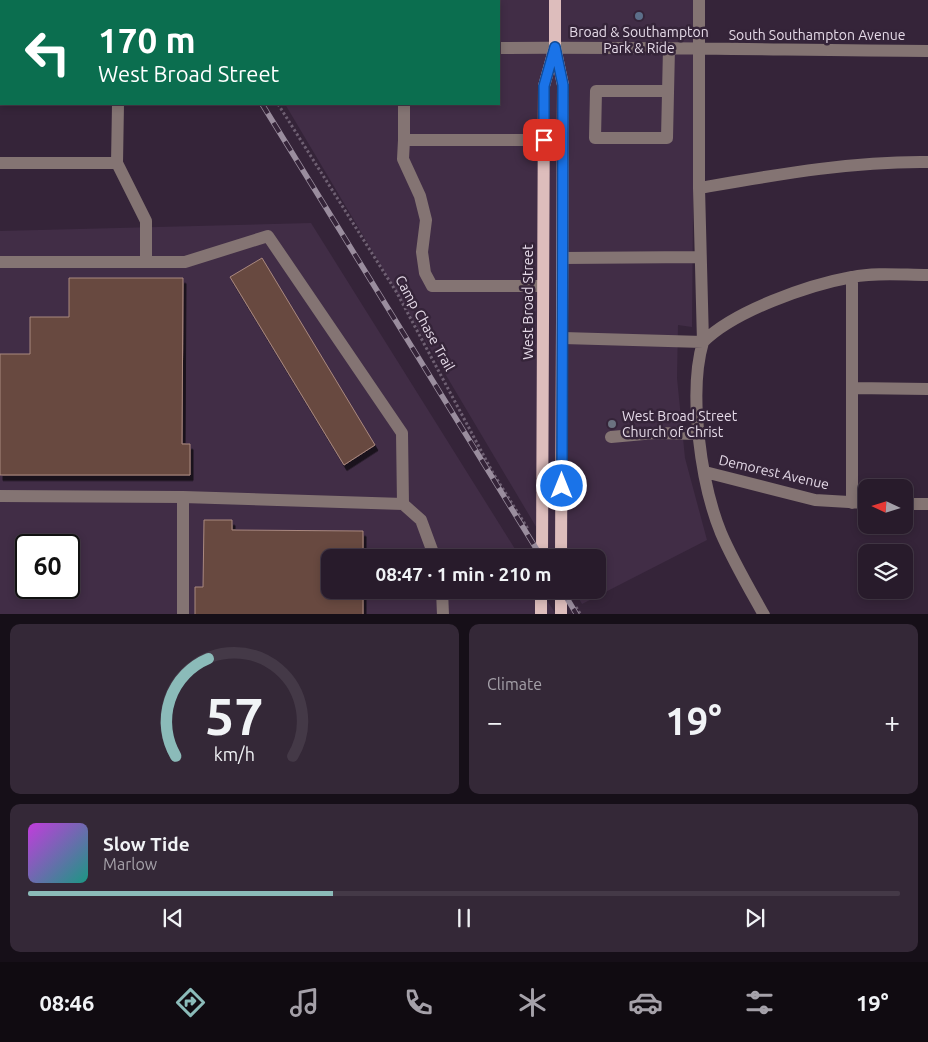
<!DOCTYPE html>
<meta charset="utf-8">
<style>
body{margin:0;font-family:Ubuntu,sans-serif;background:#342837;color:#f1f3f6;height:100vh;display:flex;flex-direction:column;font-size:19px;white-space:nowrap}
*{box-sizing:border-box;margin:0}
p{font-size:16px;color:#a5a1a9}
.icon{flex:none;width:28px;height:28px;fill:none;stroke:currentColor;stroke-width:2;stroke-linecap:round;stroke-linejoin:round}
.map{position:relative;height:614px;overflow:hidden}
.panel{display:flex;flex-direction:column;gap:10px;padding:10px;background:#160f18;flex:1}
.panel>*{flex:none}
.hud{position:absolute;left:0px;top:0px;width:500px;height:105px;box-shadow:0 2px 8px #0003,0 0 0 1px #443947;background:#0b6e4f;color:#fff;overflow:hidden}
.needle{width:32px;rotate:274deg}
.controls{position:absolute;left:858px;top:479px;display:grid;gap:10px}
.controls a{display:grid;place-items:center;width:55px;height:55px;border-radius:10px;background:#281b2b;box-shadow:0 2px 8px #0003,0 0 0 1px #443947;font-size:25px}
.speed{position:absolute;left:15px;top:534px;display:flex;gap:10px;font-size:25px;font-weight:700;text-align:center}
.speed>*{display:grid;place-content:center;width:65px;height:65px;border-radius:50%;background:#281b2b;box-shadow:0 2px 8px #0003,0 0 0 1px #443947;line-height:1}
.speed .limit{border:2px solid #111;border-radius:8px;background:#fff;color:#111}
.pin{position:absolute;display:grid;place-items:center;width:42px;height:42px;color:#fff;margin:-21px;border-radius:10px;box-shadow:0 2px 8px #0006}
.me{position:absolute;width:55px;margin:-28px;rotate:0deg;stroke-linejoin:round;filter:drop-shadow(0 0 4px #0008)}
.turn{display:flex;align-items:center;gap:18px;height:105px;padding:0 15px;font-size:22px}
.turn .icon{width:65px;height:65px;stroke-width:2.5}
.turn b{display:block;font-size:35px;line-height:42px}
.big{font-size:38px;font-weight:700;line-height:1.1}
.panel .card{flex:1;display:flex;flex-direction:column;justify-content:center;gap:8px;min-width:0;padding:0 18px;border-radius:10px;background:#342837}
.panel .dial{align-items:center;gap:0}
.dial svg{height:130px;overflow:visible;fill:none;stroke:#443947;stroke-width:7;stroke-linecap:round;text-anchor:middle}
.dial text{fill:#f1f3f6;stroke:none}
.song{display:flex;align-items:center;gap:15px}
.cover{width:60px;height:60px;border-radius:8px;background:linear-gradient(135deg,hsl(290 70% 55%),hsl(170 70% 35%))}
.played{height:5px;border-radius:2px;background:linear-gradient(90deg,#8bbbb9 35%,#443947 35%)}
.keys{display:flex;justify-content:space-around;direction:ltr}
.heat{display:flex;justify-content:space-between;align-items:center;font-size:28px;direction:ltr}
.panel .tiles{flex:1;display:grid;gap:10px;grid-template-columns:1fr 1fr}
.card:last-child{grid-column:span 2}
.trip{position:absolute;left:321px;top:549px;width:285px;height:50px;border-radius:10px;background:#281b2b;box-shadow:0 2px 8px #0003,0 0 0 1px #443947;font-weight:700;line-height:50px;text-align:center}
.tabs{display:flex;height:80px;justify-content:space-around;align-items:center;background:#100b11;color:#a5a1a9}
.tabs .icon{width:35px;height:35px}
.tabs .selected{color:#8bbbb9}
.tabs b{font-size:22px;color:#f1f3f6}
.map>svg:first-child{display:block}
.built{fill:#412d46;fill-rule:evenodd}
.building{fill:#674a41;stroke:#aa887f;filter:url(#shadow)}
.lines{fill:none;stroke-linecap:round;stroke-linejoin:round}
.path{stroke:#6f6073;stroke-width:3;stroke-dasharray:2.5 2.5;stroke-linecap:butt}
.minor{stroke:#847473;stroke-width:12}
.major{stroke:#ddbdbc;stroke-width:12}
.rail-casing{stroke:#9a8d9e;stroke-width:5.5}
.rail{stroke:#352439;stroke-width:4;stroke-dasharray:11;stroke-linecap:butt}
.route-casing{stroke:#114b97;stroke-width:12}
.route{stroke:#1a73e8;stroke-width:9}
.service-dot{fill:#5c6f8a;stroke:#352439;stroke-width:2}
.worship-dot{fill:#6b7280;stroke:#352439;stroke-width:2}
.labels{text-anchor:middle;stroke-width:5;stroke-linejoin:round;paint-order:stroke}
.poi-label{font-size:14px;fill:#e5dae8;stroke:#352439}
.street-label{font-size:14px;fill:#e5dae8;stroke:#352439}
</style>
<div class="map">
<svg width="928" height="615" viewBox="0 0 928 615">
<defs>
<filter id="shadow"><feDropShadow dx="3" dy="5.5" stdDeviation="0" flood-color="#0009"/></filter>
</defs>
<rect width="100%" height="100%" fill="#352439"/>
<path class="built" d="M224 0H695L692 327 678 325 677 378 685 458 707 540 582 604 574 590H598V558L554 557 285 104H499V1Z
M311 223 520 557 330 558V590H540L556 614H0V231ZM26 545H69V588H26Z"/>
<path class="building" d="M262 258 375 445 344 465 230 277Z
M69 278H183L182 444H190V475H0V354H30V317H69Z
M204 520H232V530L363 531V558H330V590H363V615H195V587H203Z"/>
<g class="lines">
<path class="path" d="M216 0 217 1
M278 104 397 293 493 473 528 529
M576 607 581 615"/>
<path class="minor" d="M402 0V1
M699 0V188L703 342C688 393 701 484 721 533 733 561 749 588 764 615
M0 42H1
M499 48C642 47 785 50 928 51
M668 91H596L595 138H667L669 48
M404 104V140L403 159 420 196 426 220 422 252 425 273 432 286H543
M404 140H544
M0 163H117L118 104
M117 163 146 221V262
M699 188C775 175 851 161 928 162
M563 258 699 257
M0 262H185L268 236 402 433 403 504 421 520 435 558
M563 338 703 342
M703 342C734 311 808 285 852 277 876 272 903 275 928 275
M853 388 928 389
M611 437 655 433 699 434
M705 472 815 500 866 503
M0 496 183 497 403 504
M852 503V277
M904 504H928
M442 590 443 615
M183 615V497"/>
<path class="major" d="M555 0V47L563 85 561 558
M542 558 544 86 554 50
M541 615V590
M561 615V590"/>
<defs>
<path id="rail" d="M197 0 198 1
M262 104 542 558
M562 590 577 615"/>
</defs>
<use href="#rail" class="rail-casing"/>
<use href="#rail" class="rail"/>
</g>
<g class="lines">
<defs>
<path id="route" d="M544 140V86L555 47 563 85 562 486"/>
</defs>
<use href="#route" class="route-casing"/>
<use href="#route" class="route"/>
</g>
<circle class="service-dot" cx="639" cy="16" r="5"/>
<circle class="worship-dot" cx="612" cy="424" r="5"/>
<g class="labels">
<g class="poi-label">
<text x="639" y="37">Broad &amp; Southampton<tspan x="639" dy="16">Park &amp; Ride</tspan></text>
<text x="622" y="421" text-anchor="start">West Broad Street<tspan x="622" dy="16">Church of Christ</tspan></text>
</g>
<g class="street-label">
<text x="817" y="40">South Southampton Avenue</text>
<text transform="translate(528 302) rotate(-90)" y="5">West Broad Street</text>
<text transform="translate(425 323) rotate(61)" y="5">Camp Chase Trail</text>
<text transform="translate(774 472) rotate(13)" y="5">Demorest Avenue</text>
</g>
</g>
</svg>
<div class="controls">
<a><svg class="needle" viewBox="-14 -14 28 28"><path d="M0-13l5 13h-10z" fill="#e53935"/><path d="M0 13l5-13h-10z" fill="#a5a1a9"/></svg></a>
<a><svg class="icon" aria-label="layers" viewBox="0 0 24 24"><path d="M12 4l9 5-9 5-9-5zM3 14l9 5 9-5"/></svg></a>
</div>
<div class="speed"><div class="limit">60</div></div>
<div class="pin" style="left:544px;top:140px;background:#d93025"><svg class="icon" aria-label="arrive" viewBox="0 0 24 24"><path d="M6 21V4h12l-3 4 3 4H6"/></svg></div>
<svg class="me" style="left:562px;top:486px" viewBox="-20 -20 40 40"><circle r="17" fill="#1a73e8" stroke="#fff" stroke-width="3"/><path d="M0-11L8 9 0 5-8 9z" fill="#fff"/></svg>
<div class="trip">08:47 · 1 min · 210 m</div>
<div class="hud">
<div class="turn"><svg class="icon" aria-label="left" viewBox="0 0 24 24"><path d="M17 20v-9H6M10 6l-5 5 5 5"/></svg><div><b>170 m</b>West Broad Street</div></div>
</div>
</div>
<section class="panel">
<div class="tiles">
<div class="card dial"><svg viewBox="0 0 100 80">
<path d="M14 69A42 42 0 1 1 86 69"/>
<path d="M14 69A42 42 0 0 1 34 9" stroke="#8bbbb9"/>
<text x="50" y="56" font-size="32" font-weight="700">57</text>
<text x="50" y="72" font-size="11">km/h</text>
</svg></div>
<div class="card"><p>Climate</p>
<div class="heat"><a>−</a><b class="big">19°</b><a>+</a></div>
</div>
<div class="card">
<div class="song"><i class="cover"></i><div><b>Slow Tide</b><p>Marlow</p></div></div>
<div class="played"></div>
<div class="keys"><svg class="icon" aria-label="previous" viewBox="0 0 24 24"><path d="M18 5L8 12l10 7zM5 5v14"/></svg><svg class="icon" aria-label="pause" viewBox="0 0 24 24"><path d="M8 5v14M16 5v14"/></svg><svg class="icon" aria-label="next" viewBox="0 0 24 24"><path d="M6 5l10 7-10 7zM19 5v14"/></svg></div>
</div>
</div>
</section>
<nav class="tabs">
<b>08:46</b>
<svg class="icon selected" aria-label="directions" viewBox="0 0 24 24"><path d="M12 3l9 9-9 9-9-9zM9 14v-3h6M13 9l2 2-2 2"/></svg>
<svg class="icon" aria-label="music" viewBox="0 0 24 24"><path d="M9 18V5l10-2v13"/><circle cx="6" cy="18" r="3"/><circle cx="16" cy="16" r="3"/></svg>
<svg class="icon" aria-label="phone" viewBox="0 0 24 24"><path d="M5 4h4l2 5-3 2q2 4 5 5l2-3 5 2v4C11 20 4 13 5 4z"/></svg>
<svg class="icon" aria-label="climate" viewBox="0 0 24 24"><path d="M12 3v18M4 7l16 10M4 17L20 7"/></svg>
<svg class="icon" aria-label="car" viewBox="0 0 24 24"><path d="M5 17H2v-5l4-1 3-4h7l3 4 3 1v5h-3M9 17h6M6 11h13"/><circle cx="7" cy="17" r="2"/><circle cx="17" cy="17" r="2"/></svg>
<svg class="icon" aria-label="filters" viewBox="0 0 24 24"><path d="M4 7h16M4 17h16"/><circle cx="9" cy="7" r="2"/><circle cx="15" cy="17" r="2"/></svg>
<b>19°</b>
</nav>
